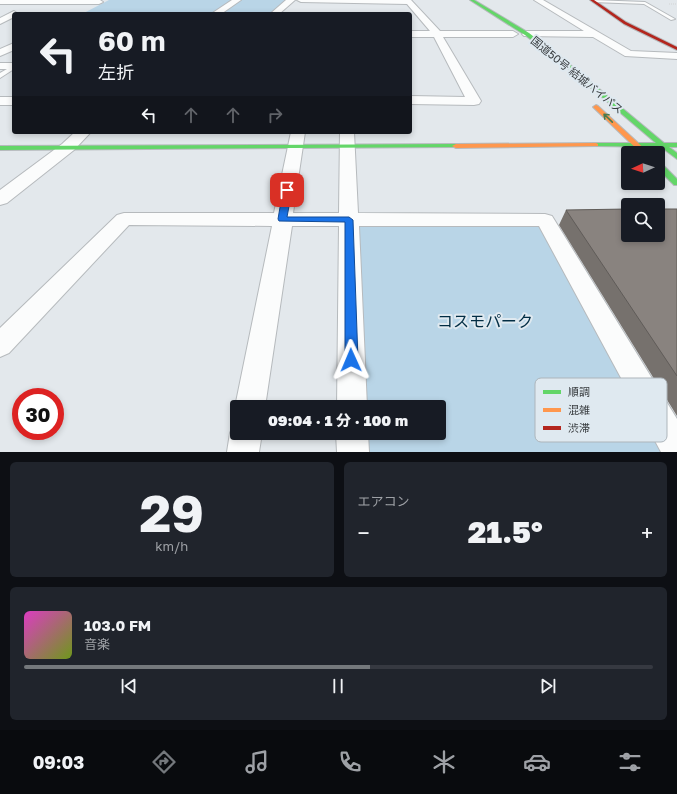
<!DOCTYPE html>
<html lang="ja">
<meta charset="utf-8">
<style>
body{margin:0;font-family:"Golos Text","Noto Sans JP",sans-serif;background:#20242c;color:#f1f3f6;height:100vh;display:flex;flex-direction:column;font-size:15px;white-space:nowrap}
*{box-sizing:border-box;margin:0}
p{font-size:13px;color:#9ea1a6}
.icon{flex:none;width:22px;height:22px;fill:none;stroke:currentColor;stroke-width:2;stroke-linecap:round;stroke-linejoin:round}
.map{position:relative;height:452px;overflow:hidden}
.details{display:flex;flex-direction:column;gap:10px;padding:10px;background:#0d0f14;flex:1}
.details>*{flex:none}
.banner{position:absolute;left:12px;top:12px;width:400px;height:122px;border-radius:4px;box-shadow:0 2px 6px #0003;background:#171b24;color:#f1f3f6;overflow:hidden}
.needle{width:26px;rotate:267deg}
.buttons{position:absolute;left:621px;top:146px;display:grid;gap:8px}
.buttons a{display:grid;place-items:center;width:44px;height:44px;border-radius:4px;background:#171b24;box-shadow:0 2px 6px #0003;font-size:20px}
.speed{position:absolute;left:12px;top:388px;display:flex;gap:8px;font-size:20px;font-weight:700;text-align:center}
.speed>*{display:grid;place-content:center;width:52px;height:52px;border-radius:50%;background:#171b24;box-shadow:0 2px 6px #0003;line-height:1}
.speed .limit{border:6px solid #d22;background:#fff;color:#111}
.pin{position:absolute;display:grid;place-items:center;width:34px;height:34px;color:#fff;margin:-17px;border-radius:8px;box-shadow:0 2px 6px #0006}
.me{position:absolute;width:44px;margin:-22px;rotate:359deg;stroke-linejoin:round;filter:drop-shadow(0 0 3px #0008)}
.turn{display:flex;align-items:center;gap:14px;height:84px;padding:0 20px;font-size:18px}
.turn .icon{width:52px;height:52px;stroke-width:2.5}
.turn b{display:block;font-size:28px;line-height:34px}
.lanes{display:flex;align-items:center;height:38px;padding:0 20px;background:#0003;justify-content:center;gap:20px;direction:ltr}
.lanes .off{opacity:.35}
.big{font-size:30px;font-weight:800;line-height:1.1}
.details .card{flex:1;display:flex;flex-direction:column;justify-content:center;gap:6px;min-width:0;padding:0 14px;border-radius:6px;background:#20242c}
.details .dial{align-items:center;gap:0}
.dial b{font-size:52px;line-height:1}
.song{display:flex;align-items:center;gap:12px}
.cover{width:48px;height:48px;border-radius:6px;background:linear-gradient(135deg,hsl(310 70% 55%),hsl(80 70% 35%))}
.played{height:4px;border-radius:2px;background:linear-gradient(90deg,#74787c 55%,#363941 55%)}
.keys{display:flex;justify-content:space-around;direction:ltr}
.heat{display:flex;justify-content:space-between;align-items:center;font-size:22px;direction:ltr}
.details .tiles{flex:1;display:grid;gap:10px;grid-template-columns:1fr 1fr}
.card:last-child{grid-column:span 2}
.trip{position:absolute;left:230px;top:400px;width:216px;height:40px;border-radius:4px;background:#171b24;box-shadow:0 2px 6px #0003;font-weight:800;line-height:40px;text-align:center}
.menu{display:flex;height:64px;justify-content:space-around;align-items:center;background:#090b0e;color:#9ea1a6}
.menu .icon{width:28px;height:28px}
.menu .selected{color:#74787c}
.menu b{font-size:18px;color:#f1f3f6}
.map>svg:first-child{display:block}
.green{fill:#b9d5e7}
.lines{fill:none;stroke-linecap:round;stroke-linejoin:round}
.lane-casing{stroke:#b6babd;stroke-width:2}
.street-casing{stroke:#b6babd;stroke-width:2}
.fast-casing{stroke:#b6babd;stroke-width:2}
.slow-casing{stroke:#b6babd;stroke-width:2}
.jam-casing{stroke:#b6babd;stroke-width:2}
.path{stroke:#d2d4d5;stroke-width:1;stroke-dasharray:1 1;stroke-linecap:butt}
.lane{fill:#fbfcfc;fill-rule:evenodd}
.street{fill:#fbfcfc;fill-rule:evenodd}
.fast{fill:#63d668;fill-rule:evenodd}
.slow{fill:#ff974d;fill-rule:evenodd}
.jam{fill:#b3261e;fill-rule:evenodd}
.wall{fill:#76716d}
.building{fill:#89837f;stroke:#605c59}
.oneway{stroke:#497a4f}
.route{fill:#1a73e8;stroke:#114b97}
.labels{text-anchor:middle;stroke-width:4;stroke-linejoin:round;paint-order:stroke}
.far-street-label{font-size:11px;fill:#383c3f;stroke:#dfe9f0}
.near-park-label{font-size:16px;fill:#012d44;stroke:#dfe9f0}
.key{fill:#dfe9f0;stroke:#adb5bb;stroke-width:1}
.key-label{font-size:11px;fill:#383c3f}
</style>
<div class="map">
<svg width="677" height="452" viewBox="0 0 677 452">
<rect width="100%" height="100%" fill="#e3e8ec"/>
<path class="green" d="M109 0H286L269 14H82Z
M543 222 669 452H362L361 433H439V407H361L355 224Z"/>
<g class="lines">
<defs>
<path id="lane" d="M592 0 645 2 675 19 671 20 644 4 593 2Z
M14 65V69L0 78V73Z"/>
<path id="street" d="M0 0H100L103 2 99 4H0Z
M232 0H241L221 14H211Z
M286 0H295L279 14H270Z
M297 0H411L440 31H513L518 34 513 37H443L481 101 479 104 474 105 410 104V96L465 97 434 37H410V31H430L407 4 301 2Z
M534 0H543L631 51 677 53V59L625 56 593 37 524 36 522 34 527 31H584Z
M14 11 18 14H14V17L0 24V18Z
M14 43V50L0 56V49Z
M0 63H14V69H0Z
M0 97H14V105H0Z
M75 132H91L74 150 7 203 0 205V190L62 144Z
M291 132H305L293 213H339L340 132H354L358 213 545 214 552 216 677 419V452H661L539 226H359L367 407H337L339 226H292L265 407H237V412L235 407 272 226 129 225 9 353 0 357V328L117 215 124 213H274Z
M237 421V433H262L259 452H227L230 433 235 422Z
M336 433H368L369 452H337Z"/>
<path id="fast" d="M470 0H474L529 33 568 63 664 143H677V147H669L677 153V159L661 147 594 146V144L596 143H656L564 65 525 35Z
M456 144 458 145V147L0 150V146Z
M658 163H661L677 179V185H674L658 169Z"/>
<path id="slow" d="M596 105 598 106 649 153H641L594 108 593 107Z
M596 143 598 144V146L456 148 452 146 456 144Z"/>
<path id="jam" d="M590 0H594L626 22 677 47V50L624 24Z"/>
</defs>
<use href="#lane" class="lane-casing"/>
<use href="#street" class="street-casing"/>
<use href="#fast" class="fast-casing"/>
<use href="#slow" class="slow-casing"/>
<use href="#jam" class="jam-casing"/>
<path class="path" d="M669 4H677"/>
<use href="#lane" class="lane"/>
<use href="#street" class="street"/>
<use href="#fast" class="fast"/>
<use href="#slow" class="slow"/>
<use href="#jam" class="jam"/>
</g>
<path class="wall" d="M677 209V416L559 225 566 210Z"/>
<path class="building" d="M628 209V235H658V209H677V376L566 210Z"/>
<defs><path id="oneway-shaft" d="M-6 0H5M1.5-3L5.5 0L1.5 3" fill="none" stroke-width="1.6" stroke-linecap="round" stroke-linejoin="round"/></defs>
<use class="oneway" href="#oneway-shaft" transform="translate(608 118) rotate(-136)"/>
<path class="route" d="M287 188 292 190 287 217H349L353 220 358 360 356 364 351 366 347 364 345 360V222L279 221 278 219 283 190Z"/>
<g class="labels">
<g class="far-street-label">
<text transform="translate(577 75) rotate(39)" y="4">国道50号 結城バイパス</text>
</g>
<g class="near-park-label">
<text x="485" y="327">コスモパーク</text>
</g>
</g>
<rect x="535" y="378" width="132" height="64" rx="6" class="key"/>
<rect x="543" y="390" width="18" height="4" fill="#63d668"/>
<rect x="543" y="408" width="18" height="4" fill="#ff974d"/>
<rect x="543" y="426" width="18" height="4" fill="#b3261e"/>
<g class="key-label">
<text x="568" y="396">順調</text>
<text x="568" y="414">混雑</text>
<text x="568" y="432">渋滞</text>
</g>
</svg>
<div class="buttons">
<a><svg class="needle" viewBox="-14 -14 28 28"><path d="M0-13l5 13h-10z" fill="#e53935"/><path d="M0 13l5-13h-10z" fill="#9ea1a6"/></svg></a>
<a><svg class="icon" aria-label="search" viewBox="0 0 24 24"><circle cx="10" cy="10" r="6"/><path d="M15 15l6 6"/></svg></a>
</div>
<div class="speed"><div class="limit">30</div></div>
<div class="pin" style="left:287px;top:190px;background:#d93025"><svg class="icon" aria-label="arrive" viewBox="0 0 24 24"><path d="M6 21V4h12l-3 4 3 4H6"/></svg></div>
<svg class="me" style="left:351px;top:360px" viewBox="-20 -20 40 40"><path d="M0-17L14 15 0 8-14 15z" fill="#1a73e8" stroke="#fff" stroke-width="4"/></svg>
<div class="trip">09:04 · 1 分 · 100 m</div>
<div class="banner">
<div class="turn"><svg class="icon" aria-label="left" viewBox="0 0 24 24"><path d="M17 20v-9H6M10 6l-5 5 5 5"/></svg><div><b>60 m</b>左折</div></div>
<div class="lanes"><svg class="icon" aria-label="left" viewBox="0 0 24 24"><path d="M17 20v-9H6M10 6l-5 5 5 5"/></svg><svg class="icon off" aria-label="ahead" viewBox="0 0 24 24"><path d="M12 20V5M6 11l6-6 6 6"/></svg><svg class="icon off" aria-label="ahead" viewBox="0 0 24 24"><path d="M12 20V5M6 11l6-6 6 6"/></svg><svg class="icon off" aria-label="right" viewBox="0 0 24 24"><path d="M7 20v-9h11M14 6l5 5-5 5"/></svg></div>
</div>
</div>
<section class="details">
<div class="tiles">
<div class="card dial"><b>29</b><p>km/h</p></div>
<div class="card"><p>エアコン</p>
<div class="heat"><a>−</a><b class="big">21.5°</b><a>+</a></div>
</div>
<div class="card">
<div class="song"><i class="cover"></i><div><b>103.0 FM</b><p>音楽</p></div></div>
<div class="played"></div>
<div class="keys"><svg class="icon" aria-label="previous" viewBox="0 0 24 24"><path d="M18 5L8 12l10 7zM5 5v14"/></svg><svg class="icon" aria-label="pause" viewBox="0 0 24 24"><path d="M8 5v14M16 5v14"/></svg><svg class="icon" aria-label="next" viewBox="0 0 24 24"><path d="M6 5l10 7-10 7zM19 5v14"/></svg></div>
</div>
</div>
</section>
<nav class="menu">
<b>09:03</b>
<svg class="icon selected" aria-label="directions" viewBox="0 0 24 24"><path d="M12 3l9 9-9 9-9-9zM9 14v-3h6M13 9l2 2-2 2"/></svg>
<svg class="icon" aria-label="music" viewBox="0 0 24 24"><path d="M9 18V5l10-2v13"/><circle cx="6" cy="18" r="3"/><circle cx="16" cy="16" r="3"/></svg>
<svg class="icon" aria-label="phone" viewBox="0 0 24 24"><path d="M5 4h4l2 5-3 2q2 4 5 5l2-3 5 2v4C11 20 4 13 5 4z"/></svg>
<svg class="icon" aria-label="climate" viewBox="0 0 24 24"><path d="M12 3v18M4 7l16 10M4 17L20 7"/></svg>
<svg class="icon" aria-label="car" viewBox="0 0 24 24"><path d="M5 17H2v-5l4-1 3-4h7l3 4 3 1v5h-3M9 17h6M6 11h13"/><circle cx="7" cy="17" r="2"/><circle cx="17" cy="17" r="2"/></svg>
<svg class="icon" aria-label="filters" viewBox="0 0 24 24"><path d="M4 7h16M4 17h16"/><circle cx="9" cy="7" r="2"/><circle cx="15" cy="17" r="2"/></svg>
</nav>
